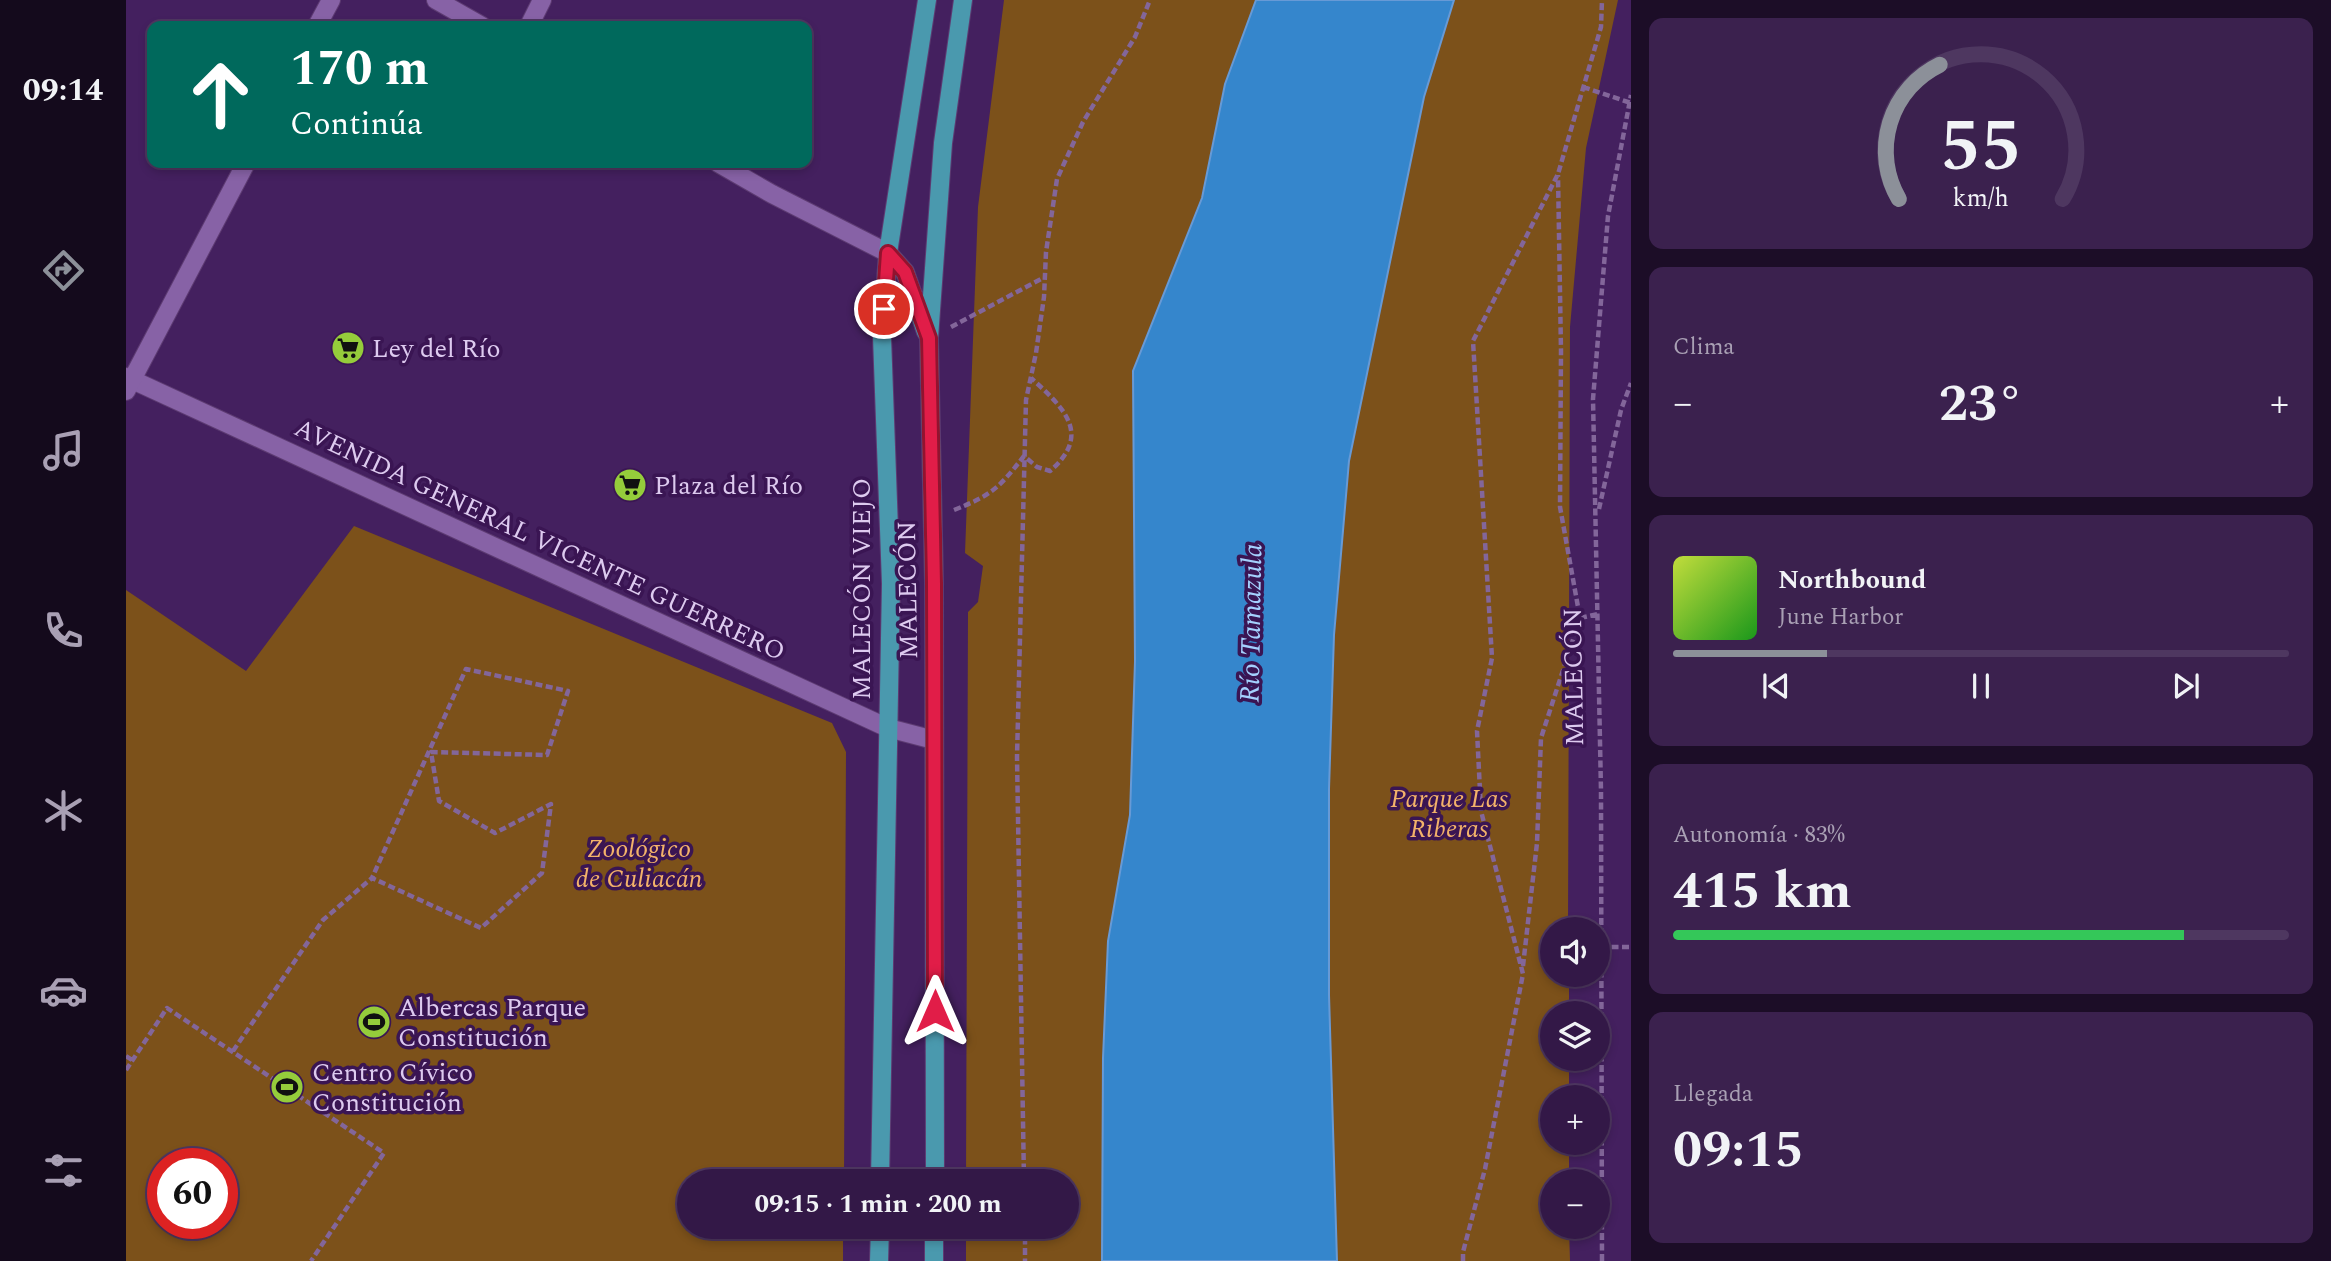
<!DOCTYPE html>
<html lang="es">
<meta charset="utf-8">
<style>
body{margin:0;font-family:Spectral,serif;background:#3b214e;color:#f1f3f6;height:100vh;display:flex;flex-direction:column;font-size:26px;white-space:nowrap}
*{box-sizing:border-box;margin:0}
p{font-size:23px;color:#a9a0b4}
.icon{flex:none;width:38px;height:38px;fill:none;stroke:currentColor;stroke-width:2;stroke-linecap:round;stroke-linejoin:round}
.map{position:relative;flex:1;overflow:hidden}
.details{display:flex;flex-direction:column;gap:18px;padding:18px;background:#1c0d27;width:700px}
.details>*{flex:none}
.top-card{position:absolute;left:21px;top:21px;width:665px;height:147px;border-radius:14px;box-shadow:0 4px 10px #0003,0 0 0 2px #4e3760;background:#00695c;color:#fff;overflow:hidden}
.fabs{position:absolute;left:1414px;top:917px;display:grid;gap:14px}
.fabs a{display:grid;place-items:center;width:70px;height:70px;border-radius:50%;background:#331847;box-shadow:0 4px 10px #0003,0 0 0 2px #4e3760;font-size:35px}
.speed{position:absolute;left:21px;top:1148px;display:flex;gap:14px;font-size:35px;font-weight:700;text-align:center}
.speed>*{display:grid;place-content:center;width:91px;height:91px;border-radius:50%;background:#331847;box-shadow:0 4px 10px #0003,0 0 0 2px #4e3760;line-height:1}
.speed .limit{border:10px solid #d22;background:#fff;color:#111}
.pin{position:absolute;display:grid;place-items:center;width:60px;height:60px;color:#fff;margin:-30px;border:4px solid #fff;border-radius:50%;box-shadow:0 2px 7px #0007}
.me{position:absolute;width:77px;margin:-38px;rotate:0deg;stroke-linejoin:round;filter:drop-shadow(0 0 5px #0008)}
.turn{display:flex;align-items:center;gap:24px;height:147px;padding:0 28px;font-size:32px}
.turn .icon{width:91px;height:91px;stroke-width:2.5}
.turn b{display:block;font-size:49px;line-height:60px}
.big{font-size:52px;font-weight:700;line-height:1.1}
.details .card{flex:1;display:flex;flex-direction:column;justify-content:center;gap:10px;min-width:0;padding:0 24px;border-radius:14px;background:#3b214e}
.details .dial{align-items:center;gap:0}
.dial svg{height:182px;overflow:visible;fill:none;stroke:#4e3760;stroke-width:7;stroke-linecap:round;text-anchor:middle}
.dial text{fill:#f1f3f6;stroke:none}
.song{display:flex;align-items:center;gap:21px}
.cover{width:84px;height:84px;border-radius:10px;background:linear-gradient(135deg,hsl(70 70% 55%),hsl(120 70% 35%))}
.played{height:7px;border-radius:4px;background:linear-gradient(90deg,#8c9099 25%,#4e3760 25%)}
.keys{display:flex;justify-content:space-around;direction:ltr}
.heat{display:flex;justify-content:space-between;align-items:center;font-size:38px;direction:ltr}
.charge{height:10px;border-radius:5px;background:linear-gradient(90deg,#34c759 83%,#4e3760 0)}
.trip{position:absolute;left:551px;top:1169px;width:402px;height:70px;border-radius:35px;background:#331847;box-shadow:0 4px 10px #0003,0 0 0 2px #4e3760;font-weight:700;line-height:70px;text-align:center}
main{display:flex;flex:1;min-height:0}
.tabs{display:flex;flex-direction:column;width:126px;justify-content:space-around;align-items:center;background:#140a1c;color:#a9a0b4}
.tabs .icon{width:49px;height:49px}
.tabs .current{color:#8c9099}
.tabs b{font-size:32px;color:#f1f3f6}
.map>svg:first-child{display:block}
.green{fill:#7c511a;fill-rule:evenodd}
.water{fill:#3586cc;stroke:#679ad6;stroke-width:2}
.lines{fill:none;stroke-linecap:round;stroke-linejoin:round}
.street-casing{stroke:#5d3b72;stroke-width:20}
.secondary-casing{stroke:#5d3b72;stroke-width:20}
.primary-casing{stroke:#5d3b72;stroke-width:20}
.path{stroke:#83669a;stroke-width:4.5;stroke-dasharray:7 3.5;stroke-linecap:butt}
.street{stroke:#8762a6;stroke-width:18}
.secondary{stroke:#8762a6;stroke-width:18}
.primary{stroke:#4a99ae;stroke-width:18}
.route-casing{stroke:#92132f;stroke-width:18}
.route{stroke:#e11d48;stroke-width:12}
.labels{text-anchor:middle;stroke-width:7;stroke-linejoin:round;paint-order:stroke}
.poi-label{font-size:26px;fill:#ddcaef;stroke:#3a1553;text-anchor:start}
.street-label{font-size:26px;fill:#ddcaef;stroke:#3a1553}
.park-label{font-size:26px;font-style:italic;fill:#f3b26a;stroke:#3a1553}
.water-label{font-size:28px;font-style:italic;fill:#a4d1fe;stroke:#3a1553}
</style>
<main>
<nav class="tabs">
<b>09:14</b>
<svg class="icon current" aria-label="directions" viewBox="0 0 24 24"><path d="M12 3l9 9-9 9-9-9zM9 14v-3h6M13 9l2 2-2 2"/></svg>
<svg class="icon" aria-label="music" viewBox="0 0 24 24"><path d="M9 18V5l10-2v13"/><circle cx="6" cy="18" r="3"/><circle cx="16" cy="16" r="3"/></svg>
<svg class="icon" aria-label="phone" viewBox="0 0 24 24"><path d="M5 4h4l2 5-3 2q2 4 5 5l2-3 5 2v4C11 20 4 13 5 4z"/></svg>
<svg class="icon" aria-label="climate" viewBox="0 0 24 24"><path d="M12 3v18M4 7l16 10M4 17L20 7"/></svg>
<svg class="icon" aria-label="car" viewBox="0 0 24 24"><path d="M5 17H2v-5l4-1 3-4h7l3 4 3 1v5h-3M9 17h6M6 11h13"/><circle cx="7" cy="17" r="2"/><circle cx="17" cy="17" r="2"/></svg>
<svg class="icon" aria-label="filters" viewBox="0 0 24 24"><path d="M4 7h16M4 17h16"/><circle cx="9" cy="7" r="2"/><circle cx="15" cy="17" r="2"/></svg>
</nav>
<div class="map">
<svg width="1505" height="1261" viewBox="0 0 1505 1261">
<rect width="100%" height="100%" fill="#44205f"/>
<path class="green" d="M878 0H1130L1099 84 1076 198 1007 371 1009 661 1004 815 982 941 977 1058 976 1261H840V1227H942V1181H840L842 612 852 602 857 566 839 553 852 207Z
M1328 0H1492L1460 148 1444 327 1442 929H1426V975H1443V1013H1426V1059H1443V1097H1426V1143H1443V1181H1426V1227H1443L1444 1261H1211L1203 994V789L1208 635 1223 461 1298 97Z
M228 526 706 723 720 752 718 1181H564V1227H717V1261H0V590L120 671ZM37 1164H96V1223H37Z"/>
<path class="water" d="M1130 0H1328L1298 97 1223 461 1208 635 1203 789V995L1211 1261H976L977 1058 982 941 1004 815 1009 661 1007 371 1076 198 1099 84Z"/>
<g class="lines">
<defs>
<path id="street" d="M310 0 356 26
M403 26 416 0
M592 163 646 194 762 253
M0 377 762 728 808 740"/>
<path id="secondary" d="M191 26 205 0
M0 391 120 163"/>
<path id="primary" d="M762 253 779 272 800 332
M754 1181 765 584 756 337 762 253 801 0
M809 1181 808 583 803 338 817 143 837 0
M753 1261 754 1227
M808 1261V1227"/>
</defs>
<use href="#street" class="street-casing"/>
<use href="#secondary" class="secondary-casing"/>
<use href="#primary" class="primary-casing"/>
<path class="path" d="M1457 87 1505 103
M825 327 917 278
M1473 509 1495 410 1505 383
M828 510C866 495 873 488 898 456L911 467 924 471C967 434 937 407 905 378
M1454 618 1472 614
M1475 947H1505
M1397 966 1411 843 1415 738 1454 618 1434 507 1435 351 1432 175
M107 1051 197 920 246 878 355 928 416 873 425 804 369 833 313 801 305 752 421 755 442 691 340 669 246 878
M0 1056 6 1060
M0 1070 41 1008 258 1153 185 1261
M898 1181 891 757 900 400 910 353 918 297 920 252 931 179 957 122 1009 37 1024 0
M899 1227V1261
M1337 1261V1252L1359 1169 1397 974 1355 811 1351 731 1366 658 1347 341 1432 174 1475 27 1476 0
M1476 1261 1475 791 1467 399 1482 216 1505 95"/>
<use href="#street" class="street"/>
<use href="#secondary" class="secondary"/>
<use href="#primary" class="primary"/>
</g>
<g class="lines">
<defs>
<path id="route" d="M758 309 762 253 779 272 803 338 808 583 809 1011"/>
</defs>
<use href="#route" class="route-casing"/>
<use href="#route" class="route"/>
</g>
<defs>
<symbol id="supermarket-disc" viewBox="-11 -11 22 22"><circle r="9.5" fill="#95cc3b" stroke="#3a1553"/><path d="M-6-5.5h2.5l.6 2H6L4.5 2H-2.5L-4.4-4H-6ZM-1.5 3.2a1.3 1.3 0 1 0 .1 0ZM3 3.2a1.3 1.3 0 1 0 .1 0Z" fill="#111"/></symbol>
<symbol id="stadium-disc" viewBox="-11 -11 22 22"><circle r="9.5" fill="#95cc3b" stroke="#3a1553"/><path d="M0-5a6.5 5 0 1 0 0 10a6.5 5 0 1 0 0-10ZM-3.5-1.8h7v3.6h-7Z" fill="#111"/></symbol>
</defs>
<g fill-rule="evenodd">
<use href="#supermarket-disc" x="203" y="329" width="38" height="38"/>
<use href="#supermarket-disc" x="485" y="466" width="38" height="38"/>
<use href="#stadium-disc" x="229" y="1003" width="38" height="38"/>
<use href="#stadium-disc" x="142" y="1068" width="38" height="38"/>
</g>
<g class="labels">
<g class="poi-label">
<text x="246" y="357">Ley del Río</text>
<text x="528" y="494">Plaza del Río</text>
<text x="272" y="1016">Albercas Parque<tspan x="272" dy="30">Constitución</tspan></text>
<text x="186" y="1081">Centro Cívico<tspan x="186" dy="30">Constitución</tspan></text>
</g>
<g class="street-label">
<text transform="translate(414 539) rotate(25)" y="9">AVENIDA GENERAL VICENTE GUERRERO</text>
<text transform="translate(735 589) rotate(-90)" y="9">MALECÓN VIEJO</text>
<text transform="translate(781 590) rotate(-91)" y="9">MALECÓN</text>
<text transform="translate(1447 677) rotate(-91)" y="9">MALECÓN</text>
</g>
<g class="park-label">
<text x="1323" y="807">Parque Las<tspan x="1323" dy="30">Riberas</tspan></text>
<text x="513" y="857">Zoológico<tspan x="513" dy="30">de Culiacán</tspan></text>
</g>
<g class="water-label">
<text transform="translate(1124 623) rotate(-89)" y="10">Río Tamazula</text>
</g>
</g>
</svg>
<div class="fabs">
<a><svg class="icon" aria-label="sound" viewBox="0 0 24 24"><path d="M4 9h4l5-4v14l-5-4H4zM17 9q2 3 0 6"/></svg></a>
<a><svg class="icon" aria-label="layers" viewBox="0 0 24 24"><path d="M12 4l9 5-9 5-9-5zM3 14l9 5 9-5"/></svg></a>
<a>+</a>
<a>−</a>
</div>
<div class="speed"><div class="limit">60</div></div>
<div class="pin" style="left:758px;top:309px;background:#d93025"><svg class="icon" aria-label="arrive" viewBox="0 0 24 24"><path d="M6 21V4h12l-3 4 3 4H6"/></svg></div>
<svg class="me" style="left:809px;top:1011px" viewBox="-20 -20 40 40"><path d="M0-17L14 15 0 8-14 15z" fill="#e11d48" stroke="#fff" stroke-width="4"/></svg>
<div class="trip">09:15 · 1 min · 200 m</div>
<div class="top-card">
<div class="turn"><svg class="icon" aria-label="ahead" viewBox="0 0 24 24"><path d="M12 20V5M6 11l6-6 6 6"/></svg><div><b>170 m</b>Continúa</div></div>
</div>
</div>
<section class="details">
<div class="card dial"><svg viewBox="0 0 100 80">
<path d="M14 69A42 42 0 1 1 86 69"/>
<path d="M14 69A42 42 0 0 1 32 10" stroke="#8c9099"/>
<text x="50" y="56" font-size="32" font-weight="700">55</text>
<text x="50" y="72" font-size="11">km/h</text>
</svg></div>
<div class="card"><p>Clima</p>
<div class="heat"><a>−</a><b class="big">23°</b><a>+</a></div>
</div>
<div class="card">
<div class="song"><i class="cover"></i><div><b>Northbound</b><p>June Harbor</p></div></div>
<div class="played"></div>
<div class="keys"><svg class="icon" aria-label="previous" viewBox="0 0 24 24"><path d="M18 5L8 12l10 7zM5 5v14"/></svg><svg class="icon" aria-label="pause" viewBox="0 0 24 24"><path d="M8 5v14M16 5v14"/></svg><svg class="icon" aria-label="next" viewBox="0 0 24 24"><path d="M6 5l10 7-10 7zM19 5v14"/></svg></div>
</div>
<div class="card"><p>Autonomía · 83%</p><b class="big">415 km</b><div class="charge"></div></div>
<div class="card"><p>Llegada</p><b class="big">09:15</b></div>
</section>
</main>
